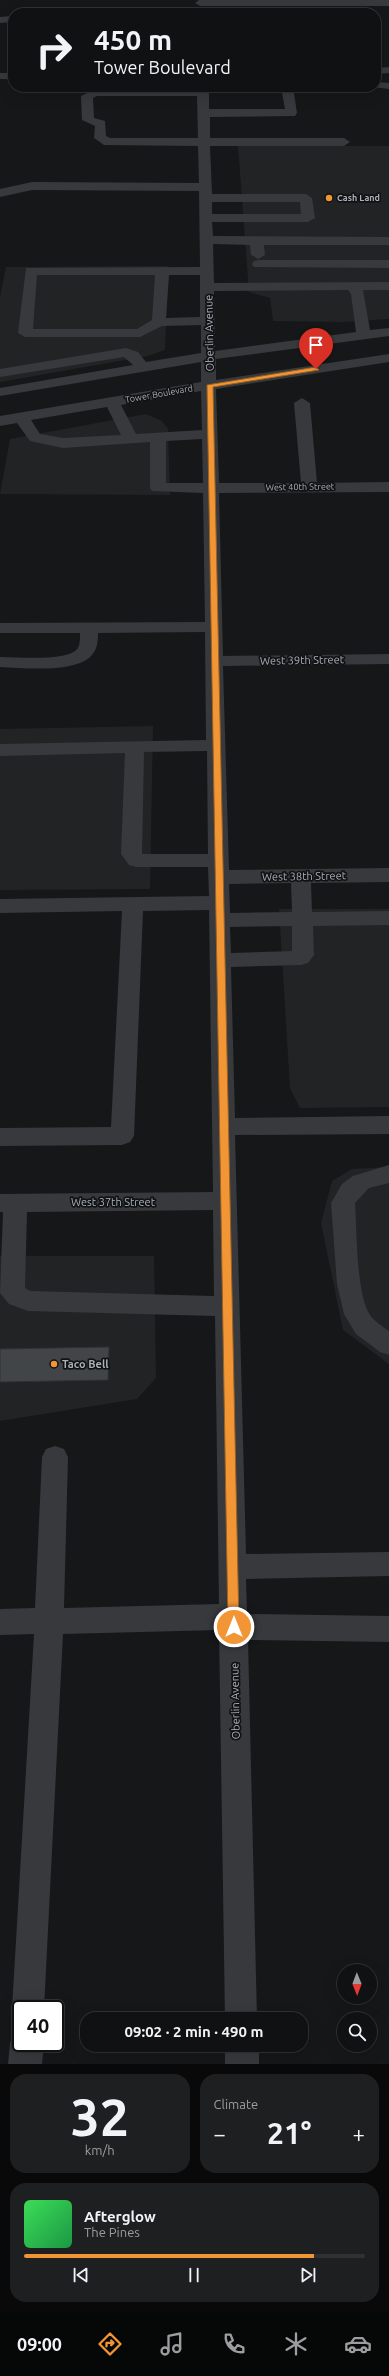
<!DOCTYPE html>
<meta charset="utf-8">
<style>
body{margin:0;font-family:Ubuntu,sans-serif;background:#1e1f20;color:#f1f3f6;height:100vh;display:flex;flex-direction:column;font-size:15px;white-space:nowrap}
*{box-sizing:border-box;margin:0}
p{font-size:13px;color:#9c9d9f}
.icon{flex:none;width:22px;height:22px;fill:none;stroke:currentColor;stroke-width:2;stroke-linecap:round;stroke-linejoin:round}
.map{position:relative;height:2064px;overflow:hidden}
.side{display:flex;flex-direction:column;gap:10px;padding:10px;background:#09090a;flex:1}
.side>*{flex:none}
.guide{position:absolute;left:8px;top:8px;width:373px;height:84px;border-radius:16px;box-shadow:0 4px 16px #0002,0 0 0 1px #303132;background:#101112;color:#f1f3f6;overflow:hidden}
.needle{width:26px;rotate:179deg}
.fabs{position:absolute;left:337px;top:1964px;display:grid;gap:8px}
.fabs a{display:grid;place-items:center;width:40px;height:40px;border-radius:50%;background:#101112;box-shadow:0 4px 16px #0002,0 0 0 1px #303132;font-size:20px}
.speed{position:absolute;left:12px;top:2000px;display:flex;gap:8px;font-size:20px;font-weight:700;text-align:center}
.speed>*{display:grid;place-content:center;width:52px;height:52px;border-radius:50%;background:#101112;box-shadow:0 4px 16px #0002,0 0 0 1px #303132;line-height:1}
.speed .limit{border:2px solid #111;border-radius:6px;background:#fff;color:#111}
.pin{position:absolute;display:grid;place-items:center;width:34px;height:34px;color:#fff;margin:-41px -17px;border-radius:50% 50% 50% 0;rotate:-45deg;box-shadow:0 0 4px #0007}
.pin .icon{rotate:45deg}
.me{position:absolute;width:44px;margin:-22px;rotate:0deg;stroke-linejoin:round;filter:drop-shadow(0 0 3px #0008)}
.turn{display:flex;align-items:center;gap:14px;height:84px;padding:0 20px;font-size:18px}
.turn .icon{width:52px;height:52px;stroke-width:2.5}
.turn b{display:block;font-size:28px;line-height:34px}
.big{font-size:30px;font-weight:700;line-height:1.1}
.side .tile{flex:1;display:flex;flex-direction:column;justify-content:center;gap:6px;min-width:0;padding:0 14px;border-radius:16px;background:#1e1f20}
.side .dial{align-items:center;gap:0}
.dial b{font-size:52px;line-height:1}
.song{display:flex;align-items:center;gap:12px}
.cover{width:48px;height:48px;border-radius:6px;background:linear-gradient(135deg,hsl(130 70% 55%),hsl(140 70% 35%))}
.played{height:4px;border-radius:2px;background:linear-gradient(90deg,#f29635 85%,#303132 85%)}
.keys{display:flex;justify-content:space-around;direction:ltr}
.heat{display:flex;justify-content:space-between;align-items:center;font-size:22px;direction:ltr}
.side .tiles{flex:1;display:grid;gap:10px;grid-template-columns:1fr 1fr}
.tile:last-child{grid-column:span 2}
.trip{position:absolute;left:80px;top:2012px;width:228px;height:40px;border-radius:16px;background:#101112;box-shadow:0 4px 16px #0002,0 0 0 1px #303132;font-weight:700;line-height:40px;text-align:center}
.menu{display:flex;height:64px;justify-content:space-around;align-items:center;background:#060707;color:#9c9d9f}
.menu .icon{width:28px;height:28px}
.menu .active{color:#f29635}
.menu b{font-size:18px;color:#f1f3f6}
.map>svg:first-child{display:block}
.built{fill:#222325}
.building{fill:#424548;stroke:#303134}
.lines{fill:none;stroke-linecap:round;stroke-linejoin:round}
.minor{fill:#37393d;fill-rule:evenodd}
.route{fill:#f29635;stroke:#9d6222}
.poi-dot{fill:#f29635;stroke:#111213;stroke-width:1.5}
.labels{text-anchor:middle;stroke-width:3.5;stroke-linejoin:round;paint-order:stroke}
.far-poi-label{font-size:9px;font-weight:bold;fill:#a8b0b8;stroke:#111213;text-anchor:start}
.far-street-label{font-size:9px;fill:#a8b0b8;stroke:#111213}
.street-label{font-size:11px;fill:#a8b0b8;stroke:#111213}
.poi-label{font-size:11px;font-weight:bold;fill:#a8b0b8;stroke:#111213;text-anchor:start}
</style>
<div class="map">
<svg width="389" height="2064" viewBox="0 0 389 2064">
<rect width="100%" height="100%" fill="#161718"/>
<path class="built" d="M238 146H389V319L344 322 273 321 270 298 249 292Z
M168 266 165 350 148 356 0 382V297L6 267Z
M146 414 162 421 168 429 170 495 0 494 10 439Z
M153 726 150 889 0 890V729Z
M279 909H389V1107L300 1108 290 1088Z
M389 1167V1364L343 1330 321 1223 332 1181 352 1169Z
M0 1256H154L156 1378 137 1399 0 1421Z"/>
<path class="building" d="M109 1347 108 1380 0 1382V1349Z"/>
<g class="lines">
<path class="minor" d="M389 0V6H200L195 3 199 0Z
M13 16V22L0 23V17Z
M389 67V73L376 74V68Z
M0 73H13V79H0Z
M376 82 389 83V89L372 87H376Z
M197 87H209V109H285L281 87H293L297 113 295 116 210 117V138H344L350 142 344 146H210L212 194H306L312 198 315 218 308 222H212L213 236 389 237V245H264L265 255 258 259 251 255 250 245 213 244 214 283 389 282V290H363L370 330 389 328V336L216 359V380L389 354V362L216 389 219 483H301L294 403 302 398 310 403 317 483 389 482V492L219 493 223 656 389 654V664L223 666 229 870 389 868V882L311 883 312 912 389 911V925L313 926 314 955 308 963 301 965 231 967 235 1118 389 1116V1134L235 1135 246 1554 389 1552V1576L246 1579 247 1614 389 1616V1642L248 1640 257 2019H225L219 1630 63 1634 44 2009H21V2022L16 2021 12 2009 34 1634 0 1635V1609L35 1608 42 1457 46 1449 55 1446 64 1449 68 1457 64 1608 219 1604 215 1316 28 1311 9 1304 0 1293 3 1212H0V1194L213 1192 209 910 143 911 134 1136 130 1142 122 1145 0 1146V1128L111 1127 122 911 0 913V899L209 896 208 867H136L129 865 121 854 125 753 0 756V744L206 740 205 632 98 633C98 643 97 651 89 658 70 673 23 668 0 667V657C15 657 69 662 78 648 80 644 80 638 80 633H0V623L205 622 203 493 152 491 150 488V442L63 448 30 441 17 423 0 426V416L201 382V362L0 396V388L133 365 124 357 0 377V369L126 348 138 352 146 362 201 353V325L162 326 140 337H25L18 333 26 268 200 267 199 191 32 190 0 197V189L32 182 199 183 198 146 104 145 94 138 95 126 82 120 81 96 96 89ZM97 96H197L198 138H110L106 136 105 121 94 118 93 98ZM212 202H300L301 214H212ZM37 275H155L152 320 137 329H33ZM169 275H200V317L166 318ZM348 290 351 294 356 332 215 351 214 291ZM201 391 202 430 136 434 121 405ZM107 407 121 435 63 438 40 434 31 420ZM202 439 203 483H166V441ZM207 751 208 854H142L144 752ZM291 883 292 912 230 913 229 884ZM292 926V951L231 953 230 927ZM213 1210 214 1296 30 1291 25 1288 27 1212Z
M259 260H389V268L254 267 252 264 254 261Z
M389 1165V1183L369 1188 355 1203C357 1230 356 1294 370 1315 375 1322 382 1326 389 1331V1355L380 1352 356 1334 344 1314 337 1284 331 1203 342 1184 353 1176Z
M21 2029V2043H44L42 2064H8L10 2043 15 2031Z
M225 2045H259V2064H225Z"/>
</g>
<path class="route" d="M316 367 319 370 213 387 239 1627 234 1633 228 1627 207 385Z"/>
<g class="poi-dot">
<circle cx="329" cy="198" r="4"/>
<circle cx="54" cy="1364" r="4"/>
</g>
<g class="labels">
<g class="far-poi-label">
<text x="337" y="201">Cash Land</text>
</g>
<g class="far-street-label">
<text transform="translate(159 394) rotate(-10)" y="3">Tower Boulevard</text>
<text transform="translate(300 487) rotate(-1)" y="3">West 40th Street</text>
</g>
<g class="street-label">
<text transform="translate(209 333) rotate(-91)" y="4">Oberlin Avenue</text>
<text transform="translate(302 660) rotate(-1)" y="4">West 39th Street</text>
<text transform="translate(304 876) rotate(-1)" y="4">West 38th Street</text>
<text x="113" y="1206">West 37th Street</text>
<text transform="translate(235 1701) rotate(-91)" y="4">Oberlin Avenue</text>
</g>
<g class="poi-label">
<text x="62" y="1368">Taco Bell</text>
</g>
</g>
</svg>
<div class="fabs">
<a><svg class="needle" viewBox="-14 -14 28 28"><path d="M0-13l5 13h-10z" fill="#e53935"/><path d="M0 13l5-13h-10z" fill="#9c9d9f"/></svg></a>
<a><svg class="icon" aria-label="search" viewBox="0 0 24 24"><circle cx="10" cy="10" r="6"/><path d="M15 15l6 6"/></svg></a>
</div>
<div class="speed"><div class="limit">40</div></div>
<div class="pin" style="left:316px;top:369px;background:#d93025"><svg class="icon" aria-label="arrive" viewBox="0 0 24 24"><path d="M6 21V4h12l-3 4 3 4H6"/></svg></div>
<svg class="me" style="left:234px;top:1627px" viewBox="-20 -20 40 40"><circle r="17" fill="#f29635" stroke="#fff" stroke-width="3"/><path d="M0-11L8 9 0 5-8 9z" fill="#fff"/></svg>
<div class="trip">09:02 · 2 min · 490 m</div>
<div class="guide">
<div class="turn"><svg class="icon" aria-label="right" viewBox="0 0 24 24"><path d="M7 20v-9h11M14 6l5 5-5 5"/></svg><div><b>450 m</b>Tower Boulevard</div></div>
</div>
</div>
<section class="side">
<div class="tiles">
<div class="tile dial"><b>32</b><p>km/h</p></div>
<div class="tile"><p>Climate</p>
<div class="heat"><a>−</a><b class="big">21°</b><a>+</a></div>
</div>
<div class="tile">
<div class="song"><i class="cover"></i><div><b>Afterglow</b><p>The Pines</p></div></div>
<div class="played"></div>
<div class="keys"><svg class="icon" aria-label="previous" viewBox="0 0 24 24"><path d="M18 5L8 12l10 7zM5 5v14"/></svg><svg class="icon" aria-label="pause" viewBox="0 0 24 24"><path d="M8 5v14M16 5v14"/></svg><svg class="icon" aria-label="next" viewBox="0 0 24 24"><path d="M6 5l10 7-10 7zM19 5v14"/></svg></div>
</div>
</div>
</section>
<nav class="menu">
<b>09:00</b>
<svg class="icon active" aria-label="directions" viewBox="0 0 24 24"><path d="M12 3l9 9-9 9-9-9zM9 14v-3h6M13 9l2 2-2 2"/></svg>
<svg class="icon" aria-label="music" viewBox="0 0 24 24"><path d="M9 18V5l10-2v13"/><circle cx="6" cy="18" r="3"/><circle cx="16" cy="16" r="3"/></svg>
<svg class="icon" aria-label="phone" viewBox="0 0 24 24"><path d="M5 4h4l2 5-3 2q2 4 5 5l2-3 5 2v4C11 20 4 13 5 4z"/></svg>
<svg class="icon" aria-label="climate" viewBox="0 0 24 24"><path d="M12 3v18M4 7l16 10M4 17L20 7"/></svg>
<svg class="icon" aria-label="car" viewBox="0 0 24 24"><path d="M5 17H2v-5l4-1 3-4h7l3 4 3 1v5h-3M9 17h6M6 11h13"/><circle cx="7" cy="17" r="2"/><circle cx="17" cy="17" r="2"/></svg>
</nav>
